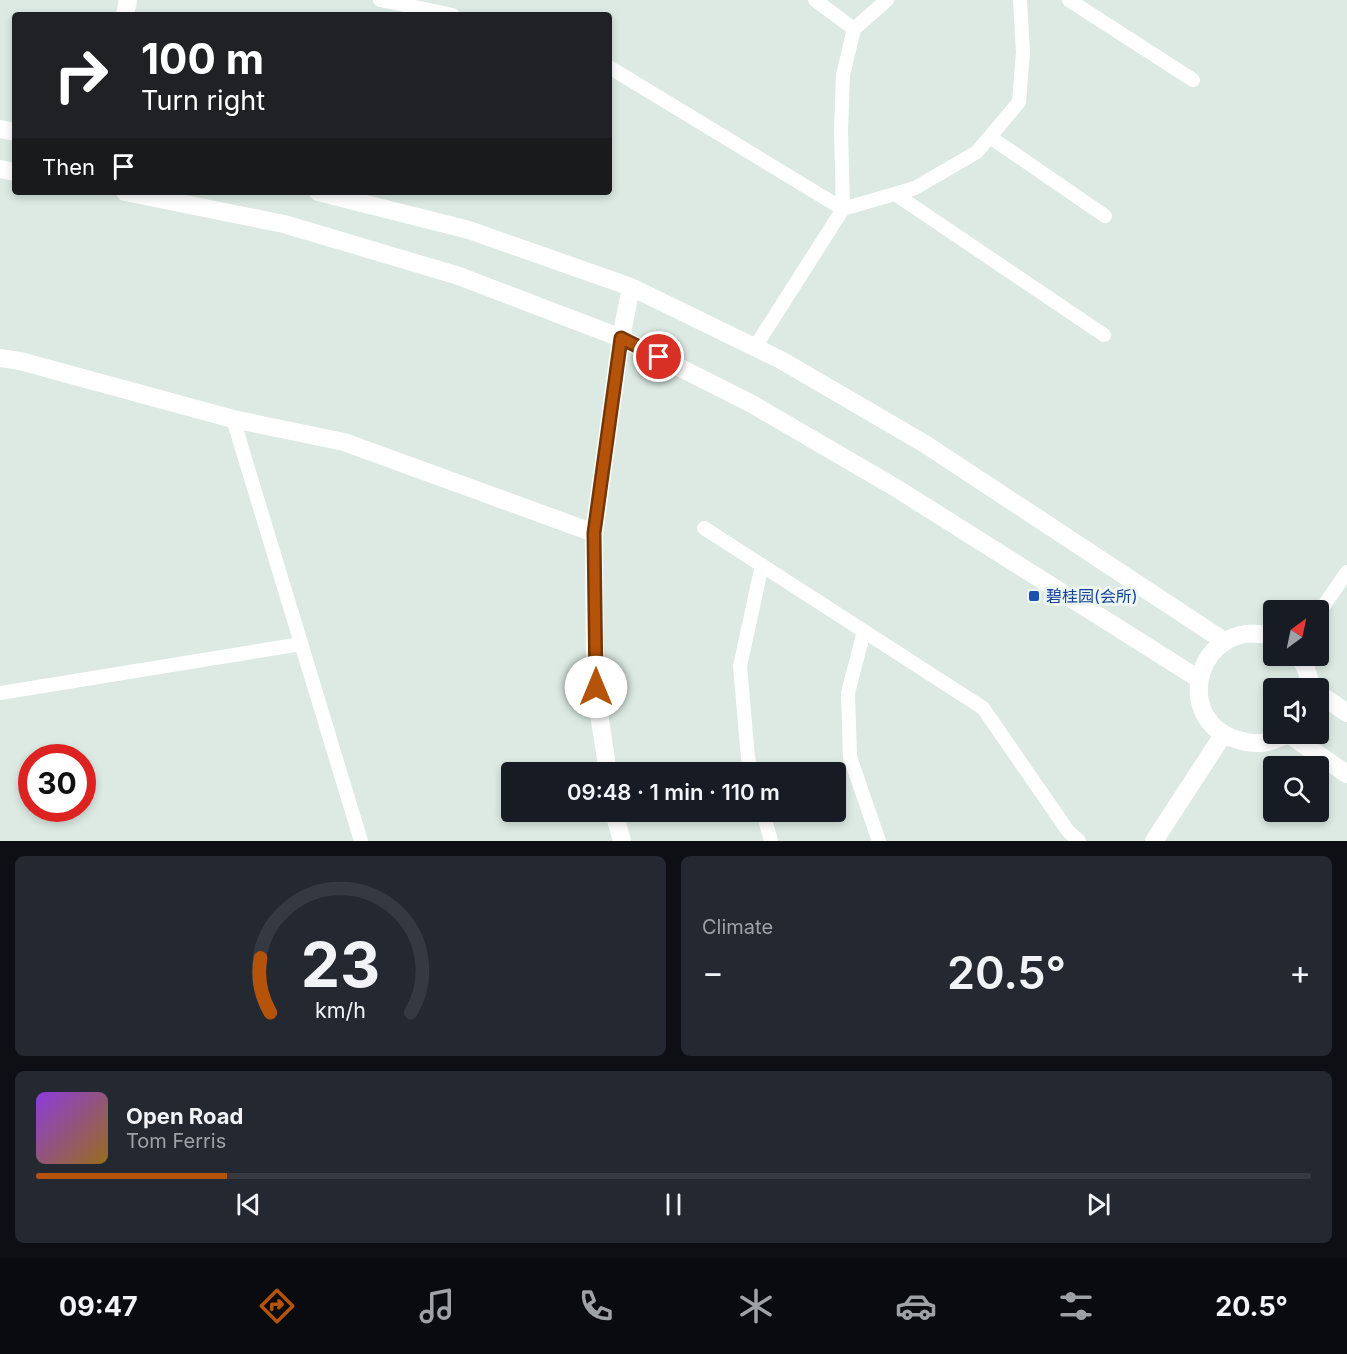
<!DOCTYPE html>
<meta charset="utf-8">
<style>
body{margin:0;font-family:Inter,"Noto Sans SC",sans-serif;background:#242831;color:#f1f3f6;height:100vh;display:flex;flex-direction:column;font-size:22px;white-space:nowrap}
*{box-sizing:border-box;margin:0}
p{font-size:20px;color:#9ea1a6}
.icon{flex:none;width:33px;height:33px;fill:none;stroke:currentColor;stroke-width:2;stroke-linecap:round;stroke-linejoin:round}
.map{position:relative;height:841px;overflow:hidden}
.details{display:flex;flex-direction:column;gap:15px;padding:15px;background:#0d0f14;flex:1}
.details>*{flex:none}
.top-card{position:absolute;left:12px;top:12px;width:600px;height:183px;border-radius:6px;box-shadow:0 3px 9px #0003;background:#202124;color:#fff;overflow:hidden}
.needle{width:39px;rotate:33deg}
.buttons{position:absolute;left:1263px;top:600px;display:grid;gap:12px}
.buttons a{display:grid;place-items:center;width:66px;height:66px;border-radius:6px;background:#171b24;box-shadow:0 3px 9px #0003;font-size:30px}
.speed{position:absolute;left:18px;top:744px;display:flex;gap:12px;font-size:30px;font-weight:700;text-align:center}
.speed>*{display:grid;place-content:center;width:78px;height:78px;border-radius:50%;background:#171b24;box-shadow:0 3px 9px #0003;line-height:1}
.speed .limit{border:9px solid #d22;background:#fff;color:#111}
.pin{position:absolute;display:grid;place-items:center;width:51px;height:51px;color:#fff;margin:-26px;border:3px solid #fff;border-radius:50%;box-shadow:0 2px 6px #0007}
.me{position:absolute;width:66px;margin:-33px;rotate:0deg;stroke-linejoin:round;filter:drop-shadow(0 0 4px #0008)}
.turn{display:flex;align-items:center;gap:21px;height:126px;padding:0 30px;font-size:27px}
.turn .icon{width:78px;height:78px;stroke-width:2.5}
.turn b{display:block;font-size:42px;line-height:51px}
.then{display:flex;align-items:center;height:57px;padding:0 30px;background:#0003;gap:12px;font-size:22px}
.big{font-size:45px;font-weight:600;line-height:1.1}
.details .tile{flex:1;display:flex;flex-direction:column;justify-content:center;gap:9px;min-width:0;padding:0 21px;border-radius:9px;background:#242831}
.details .dial{align-items:center;gap:0}
.dial svg{height:156px;overflow:visible;fill:none;stroke:#363941;stroke-width:7;stroke-linecap:round;text-anchor:middle}
.dial text{fill:#f1f3f6;stroke:none}
.song{display:flex;align-items:center;gap:18px}
.cover{width:72px;height:72px;border-radius:9px;background:linear-gradient(135deg,hsl(270 70% 55%),hsl(40 70% 35%))}
.played{height:6px;border-radius:3px;background:linear-gradient(90deg,#b45309 15%,#363941 15%)}
.keys{display:flex;justify-content:space-around;direction:ltr}
.heat{display:flex;justify-content:space-between;align-items:center;font-size:33px;direction:ltr}
.details .tiles{flex:1;display:grid;gap:15px;grid-template-columns:1fr 1fr}
.tile:last-child{grid-column:span 2}
.trip{position:absolute;left:501px;top:762px;width:345px;height:60px;border-radius:6px;background:#171b24;box-shadow:0 3px 9px #0003;font-weight:600;line-height:60px;text-align:center}
.tabs{display:flex;height:96px;justify-content:space-around;align-items:center;background:#090b0e;color:#9ea1a6}
.tabs .icon{width:42px;height:42px}
.tabs .on{color:#b45309}
.tabs b{font-size:27px;color:#f1f3f6}
.map>svg:first-child{display:block}
.lines{fill:none;stroke-linecap:round;stroke-linejoin:round}
.lane{stroke:#fff;stroke-width:14}
.street{stroke:#fff;stroke-width:18}
.route-casing{stroke:#753606;stroke-width:15}
.route{stroke:#b45309;stroke-width:10}
.transit-dot{fill:#1a4fb4;stroke:#edf6f1;stroke-width:2}
.labels{text-anchor:middle;stroke-width:6;stroke-linejoin:round;paint-order:stroke}
.transit-label{font-size:16px;fill:#164399;stroke:#edf6f1;text-anchor:start}
</style>
<div class="map">
<svg width="1347" height="841" viewBox="0 0 1347 841">
<rect width="100%" height="100%" fill="#dceae3"/>
<g class="lines">
<path class="lane" d="M380 0 453 15
M815 0 854 29
M887 0 854 29 843 75 841 131 843 209 915 188 977 152 1019 102 1023 52 1020 0
M1069 0 1193 80
M609 67 843 209 755 347
M990 137 1105 216
M895 194 1104 335
M233 419 361 841
M704 528 983 708 1068 831 1079 841
M1318 614 1347 572
M864 631 848 693 850 757 879 841
M0 693 301 644
M752 772 748 758 740 666 762 565
M763 812 771 841"/>
<path class="street" d="M125 15 128 0
M0 129 15 132
M0 169 15 172
M125 192 284 224 459 276 621 338 752 404 896 488 1199 679
M318 192 469 230 631 287 781 360 925 444 1224 641
M0 358 20 361 233 419 344 442 594 533
M1274 637C1200 614 1169 717 1235 739 1257 746 1267 744 1288 734L1347 774
M1298 656 1305 666 1312 688
M1318 693 1347 713
M608 772 595 688 594 533 621 338 631 287
M614 812 622 841
M1154 841 1223 735"/>
</g>
<g class="lines">
<defs>
<path id="route" d="M596 687 594 533 621 338 659 357"/>
</defs>
<use href="#route" class="route-casing"/>
<use href="#route" class="route"/>
</g>
<rect class="transit-dot" x="1028" y="590" width="12" height="12" rx="3"/>
<g class="labels">
<g class="transit-label">
<text x="1046" y="602">碧桂园(会所)</text>
</g>
</g>
</svg>
<div class="buttons">
<a><svg class="needle" viewBox="-14 -14 28 28"><path d="M0-13l5 13h-10z" fill="#e53935"/><path d="M0 13l5-13h-10z" fill="#9ea1a6"/></svg></a>
<a><svg class="icon" aria-label="sound" viewBox="0 0 24 24"><path d="M4 9h4l5-4v14l-5-4H4zM17 9q2 3 0 6"/></svg></a>
<a><svg class="icon" aria-label="search" viewBox="0 0 24 24"><circle cx="10" cy="10" r="6"/><path d="M15 15l6 6"/></svg></a>
</div>
<div class="speed"><div class="limit">30</div></div>
<div class="pin" style="left:659px;top:357px;background:#d93025"><svg class="icon" aria-label="arrive" viewBox="0 0 24 24"><path d="M6 21V4h12l-3 4 3 4H6"/></svg></div>
<svg class="me" style="left:596px;top:687px" viewBox="-20 -20 40 40"><circle r="19" fill="#fff"/><path d="M0-13L10 11 0 6-10 11z" fill="#b45309"/></svg>
<div class="trip">09:48 · 1 min · 110 m</div>
<div class="top-card">
<div class="turn"><svg class="icon" aria-label="right" viewBox="0 0 24 24"><path d="M7 20v-9h11M14 6l5 5-5 5"/></svg><div><b>100 m</b>Turn right</div></div>
<div class="then">Then<svg class="icon" aria-label="arrive" viewBox="0 0 24 24"><path d="M6 21V4h12l-3 4 3 4H6"/></svg></div>
</div>
</div>
<section class="details">
<div class="tiles">
<div class="tile dial"><svg viewBox="0 0 100 80">
<path d="M14 69A42 42 0 1 1 86 69"/>
<path d="M14 69A42 42 0 0 1 9 41" stroke="#b45309"/>
<text x="50" y="56" font-size="32" font-weight="700">23</text>
<text x="50" y="72" font-size="11">km/h</text>
</svg></div>
<div class="tile"><p>Climate</p>
<div class="heat"><a>−</a><b class="big">20.5°</b><a>+</a></div>
</div>
<div class="tile">
<div class="song"><i class="cover"></i><div><b>Open Road</b><p>Tom Ferris</p></div></div>
<div class="played"></div>
<div class="keys"><svg class="icon" aria-label="previous" viewBox="0 0 24 24"><path d="M18 5L8 12l10 7zM5 5v14"/></svg><svg class="icon" aria-label="pause" viewBox="0 0 24 24"><path d="M8 5v14M16 5v14"/></svg><svg class="icon" aria-label="next" viewBox="0 0 24 24"><path d="M6 5l10 7-10 7zM19 5v14"/></svg></div>
</div>
</div>
</section>
<nav class="tabs">
<b>09:47</b>
<svg class="icon on" aria-label="directions" viewBox="0 0 24 24"><path d="M12 3l9 9-9 9-9-9zM9 14v-3h6M13 9l2 2-2 2"/></svg>
<svg class="icon" aria-label="music" viewBox="0 0 24 24"><path d="M9 18V5l10-2v13"/><circle cx="6" cy="18" r="3"/><circle cx="16" cy="16" r="3"/></svg>
<svg class="icon" aria-label="phone" viewBox="0 0 24 24"><path d="M5 4h4l2 5-3 2q2 4 5 5l2-3 5 2v4C11 20 4 13 5 4z"/></svg>
<svg class="icon" aria-label="climate" viewBox="0 0 24 24"><path d="M12 3v18M4 7l16 10M4 17L20 7"/></svg>
<svg class="icon" aria-label="car" viewBox="0 0 24 24"><path d="M5 17H2v-5l4-1 3-4h7l3 4 3 1v5h-3M9 17h6M6 11h13"/><circle cx="7" cy="17" r="2"/><circle cx="17" cy="17" r="2"/></svg>
<svg class="icon" aria-label="filters" viewBox="0 0 24 24"><path d="M4 7h16M4 17h16"/><circle cx="9" cy="7" r="2"/><circle cx="15" cy="17" r="2"/></svg>
<b>20.5°</b>
</nav>
